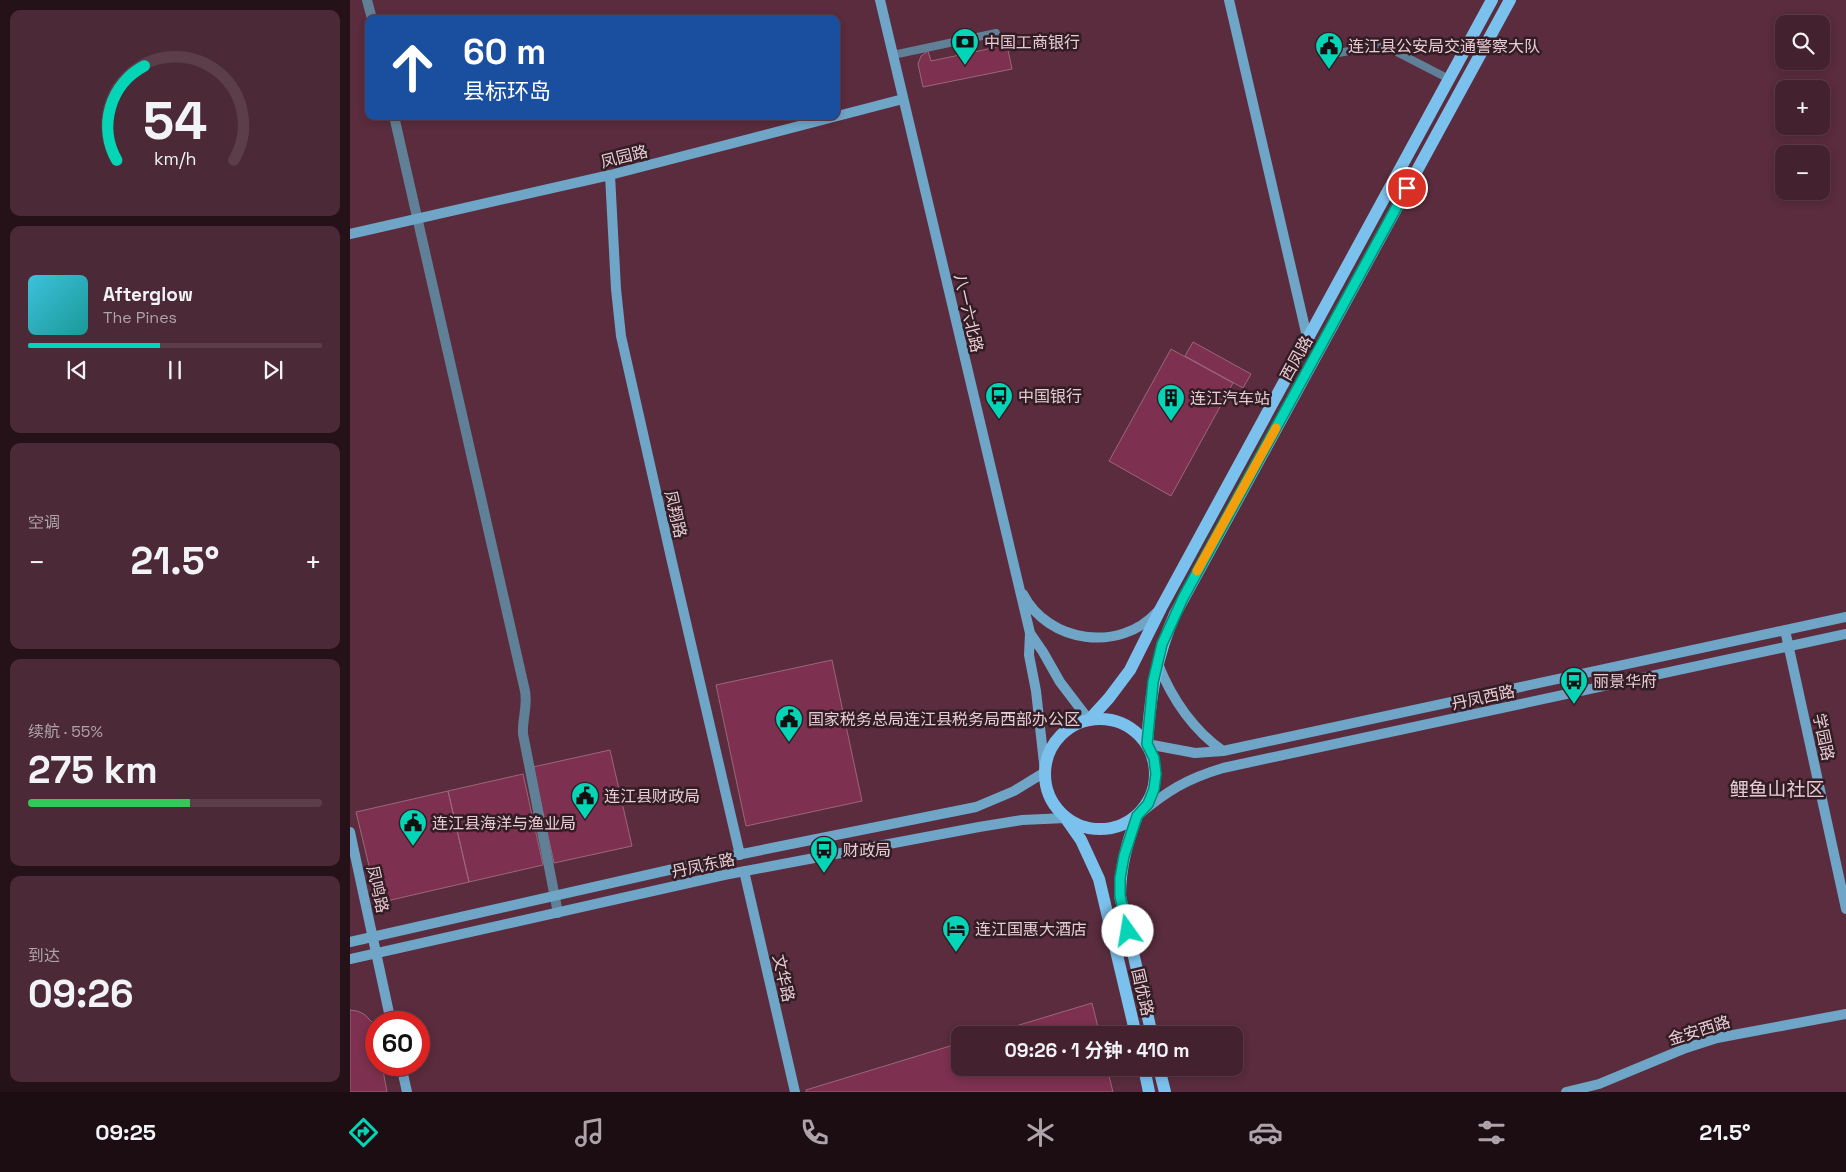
<!DOCTYPE html>
<html lang="zh">
<meta charset="utf-8">
<style>
body{margin:0;font-family:"Space Grotesk","Noto Sans SC",sans-serif;background:#4b2936;color:#f1f3f6;height:100vh;display:flex;flex-direction:column;font-size:19px;white-space:nowrap}
*{box-sizing:border-box;margin:0}
p{font-size:16px;color:#afa3aa}
.icon{flex:none;width:28px;height:28px;fill:none;stroke:currentColor;stroke-width:2;stroke-linecap:round;stroke-linejoin:round}
.map{position:relative;flex:1;overflow:hidden}
.side{display:flex;flex-direction:column;gap:10px;padding:10px;background:#251219;width:350px}
.side>*{flex:none}
.banner{position:absolute;left:15px;top:15px;width:475px;height:105px;border-radius:10px;box-shadow:0 2px 8px #0003,0 0 0 1px #5c3e4a;background:#1a4fa0;color:#fff;overflow:hidden}
.controls{position:absolute;left:1425px;top:15px;display:grid;gap:10px}
.controls a{display:grid;place-items:center;width:55px;height:55px;border-radius:10px;background:#44212e;box-shadow:0 2px 8px #0003,0 0 0 1px #5c3e4a;font-size:25px}
.speed{position:absolute;left:15px;top:1011px;display:flex;gap:10px;font-size:25px;font-weight:700;text-align:center}
.speed>*{display:grid;place-content:center;width:65px;height:65px;border-radius:50%;background:#44212e;box-shadow:0 2px 8px #0003,0 0 0 1px #5c3e4a;line-height:1}
.speed .limit{border:8px solid #d22;background:#fff;color:#111}
.pin{position:absolute;display:grid;place-items:center;width:42px;height:42px;color:#fff;margin:-21px;border:2px solid #fff;border-radius:50%;box-shadow:0 1px 5px #0007}
.me{position:absolute;width:55px;margin:-28px;rotate:347deg;stroke-linejoin:round;filter:drop-shadow(0 0 4px #0008)}
.turn{display:flex;align-items:center;gap:18px;height:105px;padding:0 15px;font-size:22px}
.turn .icon{width:65px;height:65px;stroke-width:2.5}
.turn b{display:block;font-size:35px;line-height:42px}
.big{font-size:38px;font-weight:700;line-height:1.1}
.side .tile{flex:1;display:flex;flex-direction:column;justify-content:center;gap:8px;min-width:0;padding:0 18px;border-radius:10px;background:#4b2936}
.side .dial{align-items:center;gap:0}
.dial svg{height:130px;overflow:visible;fill:none;stroke:#5c3e4a;stroke-width:7;stroke-linecap:round;text-anchor:middle}
.dial text{fill:#f1f3f6;stroke:none}
.song{display:flex;align-items:center;gap:15px}
.cover{width:60px;height:60px;border-radius:8px;background:linear-gradient(135deg,hsl(190 70% 55%),hsl(180 70% 35%))}
.played{height:5px;border-radius:2px;background:linear-gradient(90deg,#03d5b6 45%,#5c3e4a 45%)}
.keys{display:flex;justify-content:space-around;direction:ltr}
.heat{display:flex;justify-content:space-between;align-items:center;font-size:28px;direction:ltr}
.charge{height:8px;border-radius:4px;background:linear-gradient(90deg,#34c759 55%,#5c3e4a 0)}
.trip{position:absolute;left:601px;top:1026px;width:292px;height:50px;border-radius:10px;background:#44212e;box-shadow:0 2px 8px #0003,0 0 0 1px #5c3e4a;font-weight:700;line-height:50px;text-align:center}
.tab-bar{display:flex;height:80px;justify-content:space-around;align-items:center;background:#1b0d12;color:#afa3aa}
.tab-bar .icon{width:35px;height:35px}
.tab-bar .current{color:#03d5b6}
.tab-bar b{font-size:22px;color:#f1f3f6}
main{display:flex;flex:1;min-height:0}
.map>svg:first-child{display:block}
.building{fill:#7d304f;stroke:#9b6779}
.lines{fill:none;stroke-linecap:round;stroke-linejoin:round}
.lane{stroke:#5f8096;stroke-width:8}
.street{stroke:#5f8096;stroke-width:10}
.secondary{stroke:#6fa5c7;stroke-width:10}
.primary{stroke:#7bc1ed;stroke-width:12}
.route-casing{stroke:#028a76;stroke-width:12}
.route{stroke:#03d5b6;stroke-width:9}
.slow{stroke:#f59e0b;stroke-width:9}
.labels{text-anchor:middle;stroke-width:5;stroke-linejoin:round;paint-order:stroke}
.poi-label{font-size:16px;fill:#e9cbd4;stroke:#321d24;text-anchor:start}
.street-label{font-size:16px;fill:#e9cbd4;stroke:#321d24}
.quarter-label{font-size:19px;fill:#e9cbd4;stroke:#321d24}
</style>
<main>
<section class="side">
<div class="tile dial"><svg viewBox="0 0 100 80">
<path d="M14 69A42 42 0 1 1 86 69"/>
<path d="M14 69A42 42 0 0 1 31 11" stroke="#03d5b6"/>
<text x="50" y="56" font-size="32" font-weight="700">54</text>
<text x="50" y="72" font-size="11">km/h</text>
</svg></div>
<div class="tile">
<div class="song"><i class="cover"></i><div><b>Afterglow</b><p>The Pines</p></div></div>
<div class="played"></div>
<div class="keys"><svg class="icon" aria-label="previous" viewBox="0 0 24 24"><path d="M18 5L8 12l10 7zM5 5v14"/></svg><svg class="icon" aria-label="pause" viewBox="0 0 24 24"><path d="M8 5v14M16 5v14"/></svg><svg class="icon" aria-label="next" viewBox="0 0 24 24"><path d="M6 5l10 7-10 7zM19 5v14"/></svg></div>
</div>
<div class="tile"><p>空调</p>
<div class="heat"><a>−</a><b class="big">21.5°</b><a>+</a></div>
</div>
<div class="tile"><p>续航 · 55%</p><b class="big">275 km</b><div class="charge"></div></div>
<div class="tile"><p>到达</p><b class="big">09:26</b></div>
</section>
<div class="map">
<svg width="1496" height="1092" viewBox="0 0 1496 1092">
<rect width="100%" height="100%" fill="#5a2c3d"/>
<path class="building" d="M657 45 662 69 573 87 568 64 571 56 578 51 581 61Z
M843 342 901 374 893 388 835 356Z
M821 349 883 383 821 496 759 461Z
M482 660 512 801 396 826 366 685Z
M260 750 282 846 204 863 183 767Z
M173 774 193 865 119 882 98 791Z
M98 791 119 882 28 903 6 812Z
M742 1003 750 1035H636Z
M0 1010 7 1011 14 1014 24 1024 26 1038V1065H32L37 1092H0Z
M610 1043V1068H757L763 1092H456V1090Z"/>
<g class="lines">
<path class="lane" d="M543 55 646 33
M977 55 1033 45 1099 79"/>
<path class="street" d="M17 0 22 19
M44 116 175 691C178 706 172 719 173 734L208 913"/>
<path class="secondary" d="M879 0 958 341
M260 175 266 289 271 336 322 562 390 855
M0 234 260 175 553 99
M673 594C698 643 770 653 807 612
M1435 630 1496 909
M680 633 693 652 710 682 739 720
M808 664C822 699 842 729 873 751
M797 744 845 753 873 751 1496 617
M787 816C817 791 836 779 873 768L1496 634
M0 832 41 1022
M394 871 445 1092
M0 942 372 858 626 807 664 791 695 772 686 691 679 655 680 633 530 0
M0 959 374 875 629 827 672 820 716 818
M51 1065 57 1092
M1216 1092 1249 1084 1336 1048 1367 1038 1496 1014"/>
<path class="primary" d="M695 774a55 55 0 1 1 110 0a55 55 0 1 1-110 0Z
M739 720 759 698 780 670 811 608 1142 0
M797 744C800 698 806 656 825 614L1160 0
M787 816C777 843 770 867 770 896L802 1035
M717 820 731 840 749 879 786 1035
M794 1068 799 1092
M809 1068 815 1092"/>
</g>
<g class="lines">
<defs>
<path id="route" d="M778 931 770 896V878L774 856 787 816 798 804 804 789 806 774 804 758 797 744 803 682 812 644 833 598 1057 188"/>
</defs>
<use href="#route" class="route-casing"/>
<use href="#route" class="route"/>
<path class="slow" d="M847 571 926 428"/>
</g>
<defs>
<symbol id="bank-pin" viewBox="-11 -11 22 30"><path d="M0 17L-7.5 6A9.5 9.5 0 1 1 7.5 6Z" fill="#03d5b6" stroke="#321d24"/><path d="M-6-4H6V4H-6ZM0-2.3a2.3 2.3 0 1 0 0 4.6a2.3 2.3 0 1 0 0-4.6Z" fill="#111"/></symbol>
<symbol id="civic-pin" viewBox="-11 -11 22 30"><path d="M0 17L-7.5 6A9.5 9.5 0 1 1 7.5 6Z" fill="#03d5b6" stroke="#321d24"/><path d="M-.6-6.5H3V-4.5H.6V-3L4-1V1h2V6H-6V1h2V-1L-.6-3ZM-1.2 2.5V6h2.4V2.5Z" fill="#111"/></symbol>
<symbol id="bus-pin" viewBox="-11 -11 22 30"><path d="M0 17L-7.5 6A9.5 9.5 0 1 1 7.5 6Z" fill="#03d5b6" stroke="#321d24"/><path d="M-5-6H5V4H4V6H2V4H-2V6H-4V4H-5ZM-3.5-4V0h7V-4ZM-3.5 1.2v1.5H-2V1.2ZM2 1.2v1.5H3.5V1.2Z" fill="#111"/></symbol>
<symbol id="building-pin" viewBox="-11 -11 22 30"><path d="M0 17L-7.5 6A9.5 9.5 0 1 1 7.5 6Z" fill="#03d5b6" stroke="#321d24"/><path d="M-4-6H4V6H1V3H-1V6H-4ZM-2.5-4.3h1.7v1.8h-1.7ZM.8-4.3h1.7v1.8H.8ZM-2.5-1h1.7V.8h-1.7ZM.8-1h1.7V.8H.8Z" fill="#111"/></symbol>
<symbol id="hotel-pin" viewBox="-11 -11 22 30"><path d="M0 17L-7.5 6A9.5 9.5 0 1 1 7.5 6Z" fill="#03d5b6" stroke="#321d24"/><path d="M-6-4.5h1.5V1H6V5H4.5V3h-9V5H-6ZM-4 0a1.8 1.8 0 1 1 3.6 0ZM.5 0V-2.5h3Q6-2.5 6 0Z" fill="#111"/></symbol>
</defs>
<g fill-rule="evenodd">
<use href="#bank-pin" x="599" y="26" width="32" height="43"/>
<use href="#civic-pin" x="963" y="30" width="32" height="43"/>
<use href="#bus-pin" x="633" y="380" width="32" height="43"/>
<use href="#building-pin" x="805" y="382" width="32" height="43"/>
<use href="#bus-pin" x="1208" y="665" width="32" height="43"/>
<use href="#civic-pin" x="423" y="703" width="32" height="43"/>
<use href="#civic-pin" x="219" y="780" width="32" height="43"/>
<use href="#civic-pin" x="47" y="807" width="32" height="43"/>
<use href="#bus-pin" x="458" y="834" width="32" height="43"/>
<use href="#hotel-pin" x="590" y="913" width="32" height="43"/>
</g>
<g class="labels">
<g class="poi-label">
<text x="634" y="48">中国工商银行</text>
<text x="998" y="52">连江县公安局交通警察大队</text>
<text x="668" y="402">中国银行</text>
<text x="840" y="404">连江汽车站</text>
<text x="1243" y="687">丽景华府</text>
<text x="458" y="725">国家税务总局连江县税务局西部办公区</text>
<text x="254" y="802">连江县财政局</text>
<text x="82" y="829">连江县海洋与渔业局</text>
<text x="493" y="856">财政局</text>
<text x="625" y="935">连江国惠大酒店</text>
</g>
<g class="street-label">
<text transform="translate(274 156) rotate(-14)" y="6">凤园路</text>
<text transform="translate(619 313) rotate(77)" y="6">八一六北路</text>
<text transform="translate(946 358) rotate(-61)" y="6">西凤路</text>
<text transform="translate(326 514) rotate(77)" y="6">凤翔路</text>
<text transform="translate(1133 697) rotate(-12)" y="6">丹凤西路</text>
<text transform="translate(1474 737) rotate(78)" y="6">学园路</text>
<text transform="translate(353 865) rotate(-12)" y="6">丹凤东路</text>
<text transform="translate(28 889) rotate(77)" y="6">凤鸣路</text>
<text transform="translate(434 978) rotate(77)" y="6">文华路</text>
<text transform="translate(793 992) rotate(77)" y="6">国优路</text>
<text transform="translate(1349 1030) rotate(-17)" y="6">金安西路</text>
</g>
<g class="quarter-label">
<text x="1427" y="796">鲤鱼山社区</text>
</g>
</g>
</svg>
<div class="controls">
<a><svg class="icon" aria-label="search" viewBox="0 0 24 24"><circle cx="10" cy="10" r="6"/><path d="M15 15l6 6"/></svg></a>
<a>+</a>
<a>−</a>
</div>
<div class="speed"><div class="limit">60</div></div>
<div class="pin" style="left:1057px;top:188px;background:#d93025"><svg class="icon" aria-label="arrive" viewBox="0 0 24 24"><path d="M6 21V4h12l-3 4 3 4H6"/></svg></div>
<svg class="me" style="left:778px;top:931px" viewBox="-20 -20 40 40"><circle r="19" fill="#fff"/><path d="M0-13L10 11 0 6-10 11z" fill="#03d5b6"/></svg>
<div class="trip">09:26 · 1 分钟 · 410 m</div>
<div class="banner">
<div class="turn"><svg class="icon" aria-label="ahead" viewBox="0 0 24 24"><path d="M12 20V5M6 11l6-6 6 6"/></svg><div><b>60 m</b>县标环岛</div></div>
</div>
</div>
</main>
<nav class="tab-bar">
<b>09:25</b>
<svg class="icon current" aria-label="directions" viewBox="0 0 24 24"><path d="M12 3l9 9-9 9-9-9zM9 14v-3h6M13 9l2 2-2 2"/></svg>
<svg class="icon" aria-label="music" viewBox="0 0 24 24"><path d="M9 18V5l10-2v13"/><circle cx="6" cy="18" r="3"/><circle cx="16" cy="16" r="3"/></svg>
<svg class="icon" aria-label="phone" viewBox="0 0 24 24"><path d="M5 4h4l2 5-3 2q2 4 5 5l2-3 5 2v4C11 20 4 13 5 4z"/></svg>
<svg class="icon" aria-label="climate" viewBox="0 0 24 24"><path d="M12 3v18M4 7l16 10M4 17L20 7"/></svg>
<svg class="icon" aria-label="car" viewBox="0 0 24 24"><path d="M5 17H2v-5l4-1 3-4h7l3 4 3 1v5h-3M9 17h6M6 11h13"/><circle cx="7" cy="17" r="2"/><circle cx="17" cy="17" r="2"/></svg>
<svg class="icon" aria-label="filters" viewBox="0 0 24 24"><path d="M4 7h16M4 17h16"/><circle cx="9" cy="7" r="2"/><circle cx="15" cy="17" r="2"/></svg>
<b>21.5°</b>
</nav>
